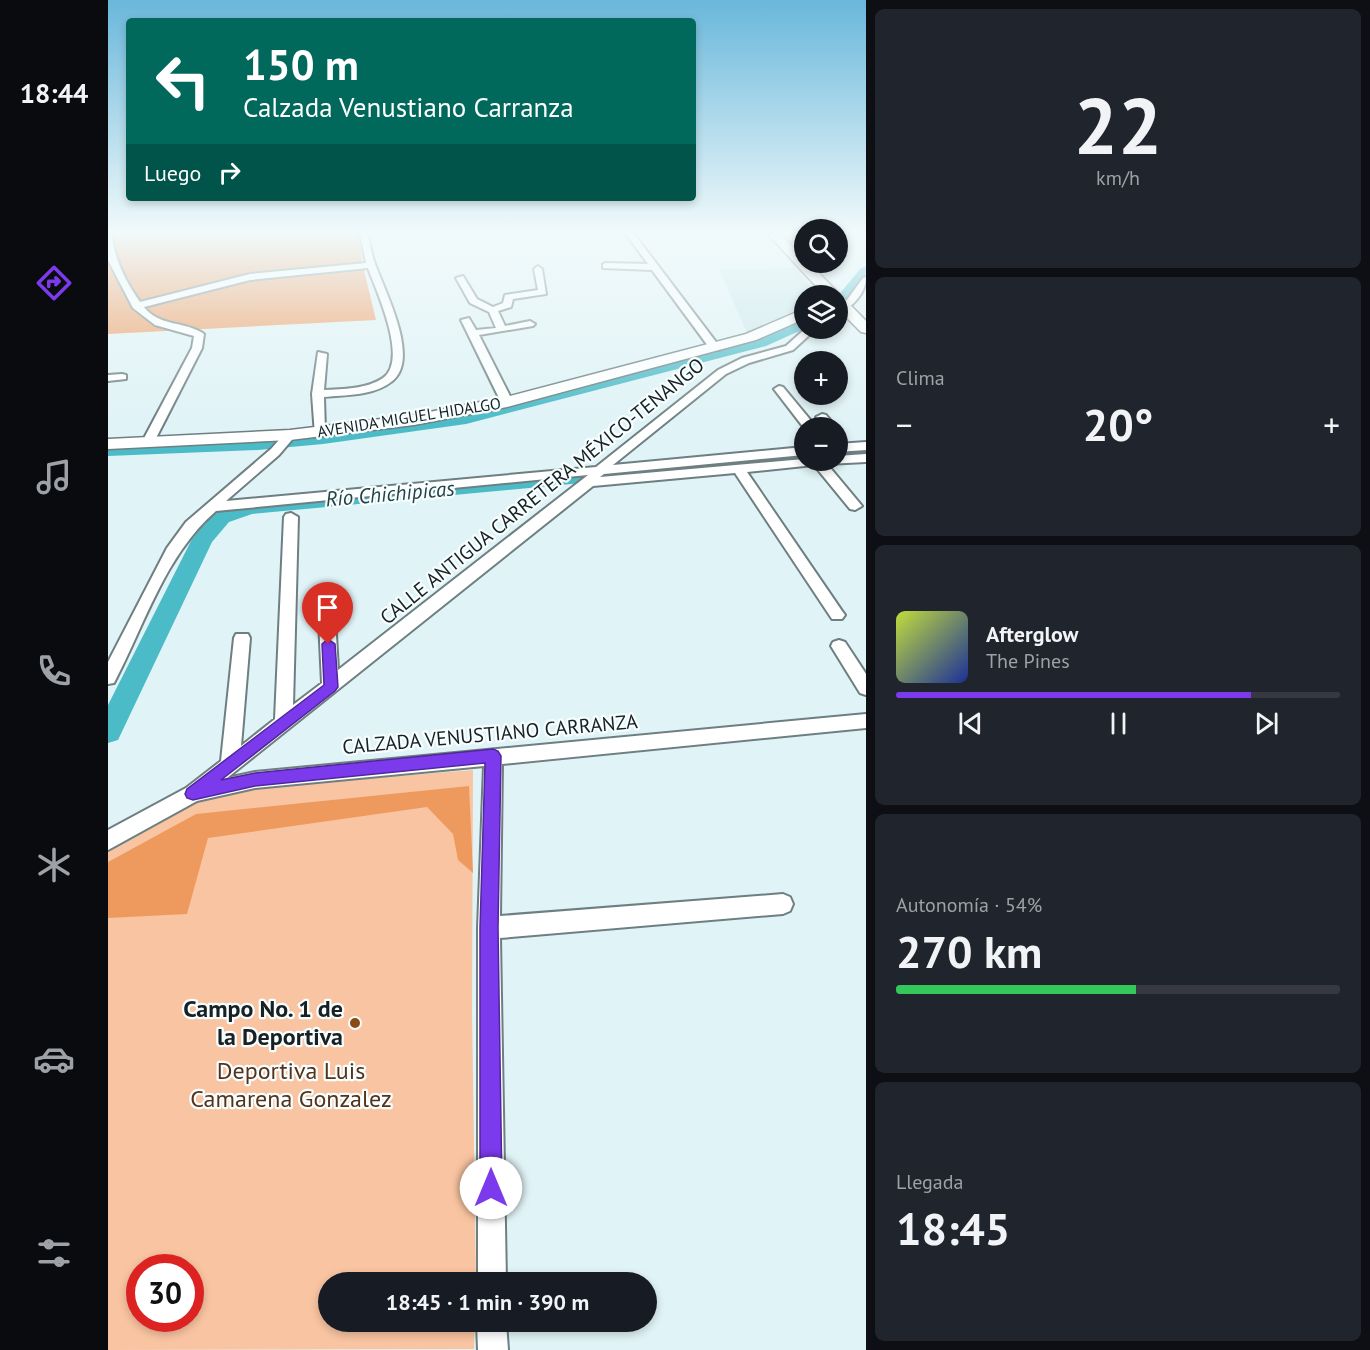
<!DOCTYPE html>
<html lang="es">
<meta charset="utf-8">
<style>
body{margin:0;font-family:"PT Sans",sans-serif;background:#20242c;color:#f1f3f6;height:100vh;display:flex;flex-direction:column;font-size:22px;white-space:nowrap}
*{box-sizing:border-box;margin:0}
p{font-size:20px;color:#9ea1a6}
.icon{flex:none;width:33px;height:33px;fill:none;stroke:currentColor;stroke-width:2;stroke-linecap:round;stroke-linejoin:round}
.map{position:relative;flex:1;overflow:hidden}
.sheet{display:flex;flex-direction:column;gap:9px;padding:9px;background:#0d0f14;width:504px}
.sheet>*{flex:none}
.guide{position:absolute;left:18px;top:18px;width:570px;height:183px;border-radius:6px;box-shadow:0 3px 9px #0003;background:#00695c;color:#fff;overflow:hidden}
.controls{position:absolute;left:686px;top:219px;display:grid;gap:12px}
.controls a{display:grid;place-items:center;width:54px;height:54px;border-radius:50%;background:#171b24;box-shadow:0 3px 9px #0003;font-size:30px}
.speed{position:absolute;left:18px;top:1254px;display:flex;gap:12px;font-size:30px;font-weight:700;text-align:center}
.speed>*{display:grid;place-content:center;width:78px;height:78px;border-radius:50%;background:#171b24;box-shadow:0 3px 9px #0003;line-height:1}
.speed .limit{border:9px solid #d22;background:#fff;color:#111}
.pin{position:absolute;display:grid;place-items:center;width:51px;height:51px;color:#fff;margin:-62px -26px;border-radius:50% 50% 50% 0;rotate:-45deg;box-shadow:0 0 6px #0007}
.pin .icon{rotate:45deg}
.me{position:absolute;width:66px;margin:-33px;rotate:0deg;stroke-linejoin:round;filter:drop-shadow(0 0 4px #0008)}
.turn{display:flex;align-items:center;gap:21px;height:126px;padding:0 18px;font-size:27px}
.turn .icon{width:78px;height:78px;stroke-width:2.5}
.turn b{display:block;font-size:42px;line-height:51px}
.then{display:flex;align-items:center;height:57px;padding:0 18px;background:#0003;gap:12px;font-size:22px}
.big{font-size:45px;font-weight:700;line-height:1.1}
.sheet .widget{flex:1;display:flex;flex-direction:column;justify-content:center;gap:9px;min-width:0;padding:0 21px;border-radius:9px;background:#20242c}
.sheet .dial{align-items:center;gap:0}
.dial b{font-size:78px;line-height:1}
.song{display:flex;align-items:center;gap:18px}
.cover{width:72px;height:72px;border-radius:9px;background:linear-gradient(135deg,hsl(70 70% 55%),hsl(230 70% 35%))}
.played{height:6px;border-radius:3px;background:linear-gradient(90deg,#7c3aed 80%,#363941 80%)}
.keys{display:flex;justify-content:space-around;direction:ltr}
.heat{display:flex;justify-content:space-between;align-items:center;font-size:33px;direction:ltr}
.charge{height:9px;border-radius:4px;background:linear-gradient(90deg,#34c759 54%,#363941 0)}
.trip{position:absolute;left:210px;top:1272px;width:339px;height:60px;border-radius:30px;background:#171b24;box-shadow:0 3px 9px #0003;font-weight:700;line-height:60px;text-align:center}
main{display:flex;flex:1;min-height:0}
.dock{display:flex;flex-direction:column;width:108px;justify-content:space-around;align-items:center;background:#090b0e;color:#9ea1a6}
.dock .icon{width:42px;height:42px}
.dock .active{color:#7c3aed}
.dock b{font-size:27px;color:#f1f3f6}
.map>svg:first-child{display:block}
.built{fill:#cae7ea}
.green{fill:#f9c4a1;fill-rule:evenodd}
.forest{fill:#ee9a5e}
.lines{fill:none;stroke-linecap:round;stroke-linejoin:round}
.river{fill:#4bbbc7;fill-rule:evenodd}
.street-casing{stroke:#6e7f81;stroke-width:4}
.secondary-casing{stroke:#6e7f81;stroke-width:3}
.street{fill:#fff;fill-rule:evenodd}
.secondary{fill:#fff;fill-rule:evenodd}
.route{fill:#7c3aed;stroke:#51269a;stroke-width:1.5}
.poi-dot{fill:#8a4a14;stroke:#f7feff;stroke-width:2}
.labels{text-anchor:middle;stroke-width:4.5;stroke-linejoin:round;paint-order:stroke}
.far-street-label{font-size:16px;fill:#192021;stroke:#f7feff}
.street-label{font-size:20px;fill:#192021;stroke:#f7feff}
.water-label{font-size:21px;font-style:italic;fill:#284144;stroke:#f7feff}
.near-poi-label{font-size:24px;font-weight:bold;fill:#192021;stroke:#f7feff;text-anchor:end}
.near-park-label{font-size:24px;fill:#553219;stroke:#f7feff}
</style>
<main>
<nav class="dock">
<b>18:44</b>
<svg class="icon active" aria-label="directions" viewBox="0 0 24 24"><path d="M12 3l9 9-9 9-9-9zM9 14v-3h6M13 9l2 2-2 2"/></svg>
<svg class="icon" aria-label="music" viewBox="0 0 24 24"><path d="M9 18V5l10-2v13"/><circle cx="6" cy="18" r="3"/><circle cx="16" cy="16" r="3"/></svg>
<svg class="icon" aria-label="phone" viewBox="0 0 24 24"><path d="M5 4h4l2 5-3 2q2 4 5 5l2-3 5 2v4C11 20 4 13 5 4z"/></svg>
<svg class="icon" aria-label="climate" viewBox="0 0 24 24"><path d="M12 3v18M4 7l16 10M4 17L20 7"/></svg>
<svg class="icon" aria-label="car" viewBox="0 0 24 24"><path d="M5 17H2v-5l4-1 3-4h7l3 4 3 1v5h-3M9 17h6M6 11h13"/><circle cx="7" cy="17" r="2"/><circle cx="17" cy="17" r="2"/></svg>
<svg class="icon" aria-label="filters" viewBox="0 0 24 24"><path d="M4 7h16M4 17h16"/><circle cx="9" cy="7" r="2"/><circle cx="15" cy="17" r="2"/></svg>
</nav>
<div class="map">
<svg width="758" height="1350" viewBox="0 0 758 1350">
<rect width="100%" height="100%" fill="#e0f3f6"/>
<path class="built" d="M686 268 710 295 696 296V306L639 333 611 269Z"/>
<path class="green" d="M365 770 364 1011 368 1282H220V1322H367L366 1349 0 1350V846L87 798 177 785ZM32 1268H82V1318H32Z"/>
<path class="forest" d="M0 234H251L254 262 268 320 0 334Z
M361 786 365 873 350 860 345 834 319 807 100 838 79 914 0 918V862L88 814Z"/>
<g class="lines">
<path class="river" d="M758 267C758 284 747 303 729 307V297L753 268Z
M696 319V328H698L658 346 358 424 215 444 150 450 0 456V444L150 438 358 414 646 340Z
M758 444V456L729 459V447Z
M696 450V460H701L696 462 144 514 121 522 104 542 10 740 0 743V705L84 539 107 512 142 502Z"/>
<defs>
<path id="street" d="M0 234 4 236C7 261 18 282 32 302L142 274 258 263 252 234H260C262 246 264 258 269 269 278 294 313 361 283 382 265 396 237 395 216 397L217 432 211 436 207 435 204 394 210 352 219 354 216 390C235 389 259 389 275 378 301 360 268 290 260 268L142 280 36 307C51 327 78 321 96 334L94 348 46 442 40 446 36 445 34 442 84 348 86 336 47 325 25 308 0 260Z
M518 234H526L611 346V350H603L544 270 495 268V264L498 263 540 264Z
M430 266 434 269 438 294 405 299 403 307 390 311 397 326 422 321 427 324 425 326 371 335 405 402 399 405 393 402 353 320 361 318 368 330 388 328 381 312 362 303 348 278 355 276 369 299 385 307 395 303 397 295 430 290 426 269Z
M758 277C758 293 744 308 729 314V307L739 300 755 278Z
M698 328H709L685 350 641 363 618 374 505 465 696 447V455L496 474 492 477 696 459 729 460V456L758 454V462L719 464 754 506 747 510 742 509 706 465 639 472 734 611 737 615 734 619H724L627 473 485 486 119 778 147 772 758 714V728L394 764 392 916 675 894 682 897 685 904 682 911 675 914 392 938 398 1282H370V928L376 766 147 788 89 801 0 850V830L78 788 113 761 126 638 128 634H140L142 638 133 746 167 719 176 517 178 514 183 513 190 517 185 705 214 683 210 600 213 596H223L226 600 230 670 480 475 108 511C57 555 37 624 6 683L0 684V662L59 548 78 522 163 449 178 432H186L188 435 171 455 118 501 488 467 610 370 634 358 678 346Z
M14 374 18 375V379L0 381V375Z
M671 386 675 387 709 428H696L666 389Z
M714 414 718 415 729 428H716L708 417Z
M758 442V450L729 452V444Z
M731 640 737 642 758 674V695L752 693 723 646 725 642Z
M369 1322H398L400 1350H370Z"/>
<path id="secondary" d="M660 234H672L696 258V262H700L758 321V333L753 332 729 308V296H717Z
M696 309V319L648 340 399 407 306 425 182 440 0 449V439L182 430 306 415 398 397 638 334Z"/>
</defs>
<use href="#street" class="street-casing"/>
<use href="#secondary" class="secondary-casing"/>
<use href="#street" class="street"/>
<use href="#secondary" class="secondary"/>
</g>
<linearGradient id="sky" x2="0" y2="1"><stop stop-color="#69b7db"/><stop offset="0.55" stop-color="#f1fafb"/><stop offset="1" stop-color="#f1fafb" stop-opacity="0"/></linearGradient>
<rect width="758" height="423" fill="url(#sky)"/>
<path class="route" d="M220 639 227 644 230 687 227 691 113 780 147 773 385 749 390 751 393 756 390 928 394 1188 391 1196 383 1199 376 1196 372 1188V928L377 763 147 786 85 800 79 798 77 794 79 789 216 685 214 644Z"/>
<circle class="poi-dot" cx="247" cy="1023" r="6"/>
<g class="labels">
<g class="far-street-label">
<text transform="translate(301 417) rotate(-9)" y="6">AVENIDA MIGUEL HIDALGO</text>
</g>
<g class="street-label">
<text transform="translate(434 491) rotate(-39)" y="7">CALLE ANTIGUA CARRETERA MÉXICO-TENANGO</text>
<text transform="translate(382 734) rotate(-5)" y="7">CALZADA VENUSTIANO CARRANZA</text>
</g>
<g class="water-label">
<text transform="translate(282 494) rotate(-5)" y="7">Río Chichipicas</text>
</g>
<g class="near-poi-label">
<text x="235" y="1017">Campo No. 1 de<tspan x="235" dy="28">la Deportiva</tspan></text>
</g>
<g class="near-park-label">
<text x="183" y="1079">Deportiva Luis<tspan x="183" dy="28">Camarena Gonzalez</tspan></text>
</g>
</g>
</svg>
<div class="controls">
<a><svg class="icon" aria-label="search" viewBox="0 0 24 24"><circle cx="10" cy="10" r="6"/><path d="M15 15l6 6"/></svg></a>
<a><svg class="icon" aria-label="layers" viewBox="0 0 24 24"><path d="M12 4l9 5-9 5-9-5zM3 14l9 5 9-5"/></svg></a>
<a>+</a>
<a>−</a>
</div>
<div class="speed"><div class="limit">30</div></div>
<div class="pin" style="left:220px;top:644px;background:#d93025"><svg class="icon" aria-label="arrive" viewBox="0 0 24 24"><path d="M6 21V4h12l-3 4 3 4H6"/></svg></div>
<svg class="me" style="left:383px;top:1188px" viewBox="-20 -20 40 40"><circle r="19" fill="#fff"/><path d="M0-13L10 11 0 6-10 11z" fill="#7c3aed"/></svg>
<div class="trip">18:45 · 1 min · 390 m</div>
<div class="guide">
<div class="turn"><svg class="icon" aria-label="left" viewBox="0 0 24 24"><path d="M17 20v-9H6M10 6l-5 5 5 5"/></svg><div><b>150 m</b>Calzada Venustiano Carranza</div></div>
<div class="then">Luego<svg class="icon" aria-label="right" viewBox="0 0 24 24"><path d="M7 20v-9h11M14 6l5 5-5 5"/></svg></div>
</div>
</div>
<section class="sheet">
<div class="widget dial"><b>22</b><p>km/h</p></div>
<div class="widget"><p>Clima</p>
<div class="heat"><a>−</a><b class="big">20°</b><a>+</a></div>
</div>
<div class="widget">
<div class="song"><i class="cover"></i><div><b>Afterglow</b><p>The Pines</p></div></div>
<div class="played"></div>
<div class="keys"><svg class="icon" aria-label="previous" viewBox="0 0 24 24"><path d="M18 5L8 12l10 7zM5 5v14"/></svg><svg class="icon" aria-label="pause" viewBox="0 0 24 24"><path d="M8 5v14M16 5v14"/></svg><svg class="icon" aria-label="next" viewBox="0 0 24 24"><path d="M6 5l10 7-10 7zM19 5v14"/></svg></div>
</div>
<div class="widget"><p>Autonomía · 54%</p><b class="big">270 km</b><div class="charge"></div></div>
<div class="widget"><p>Llegada</p><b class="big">18:45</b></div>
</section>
</main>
